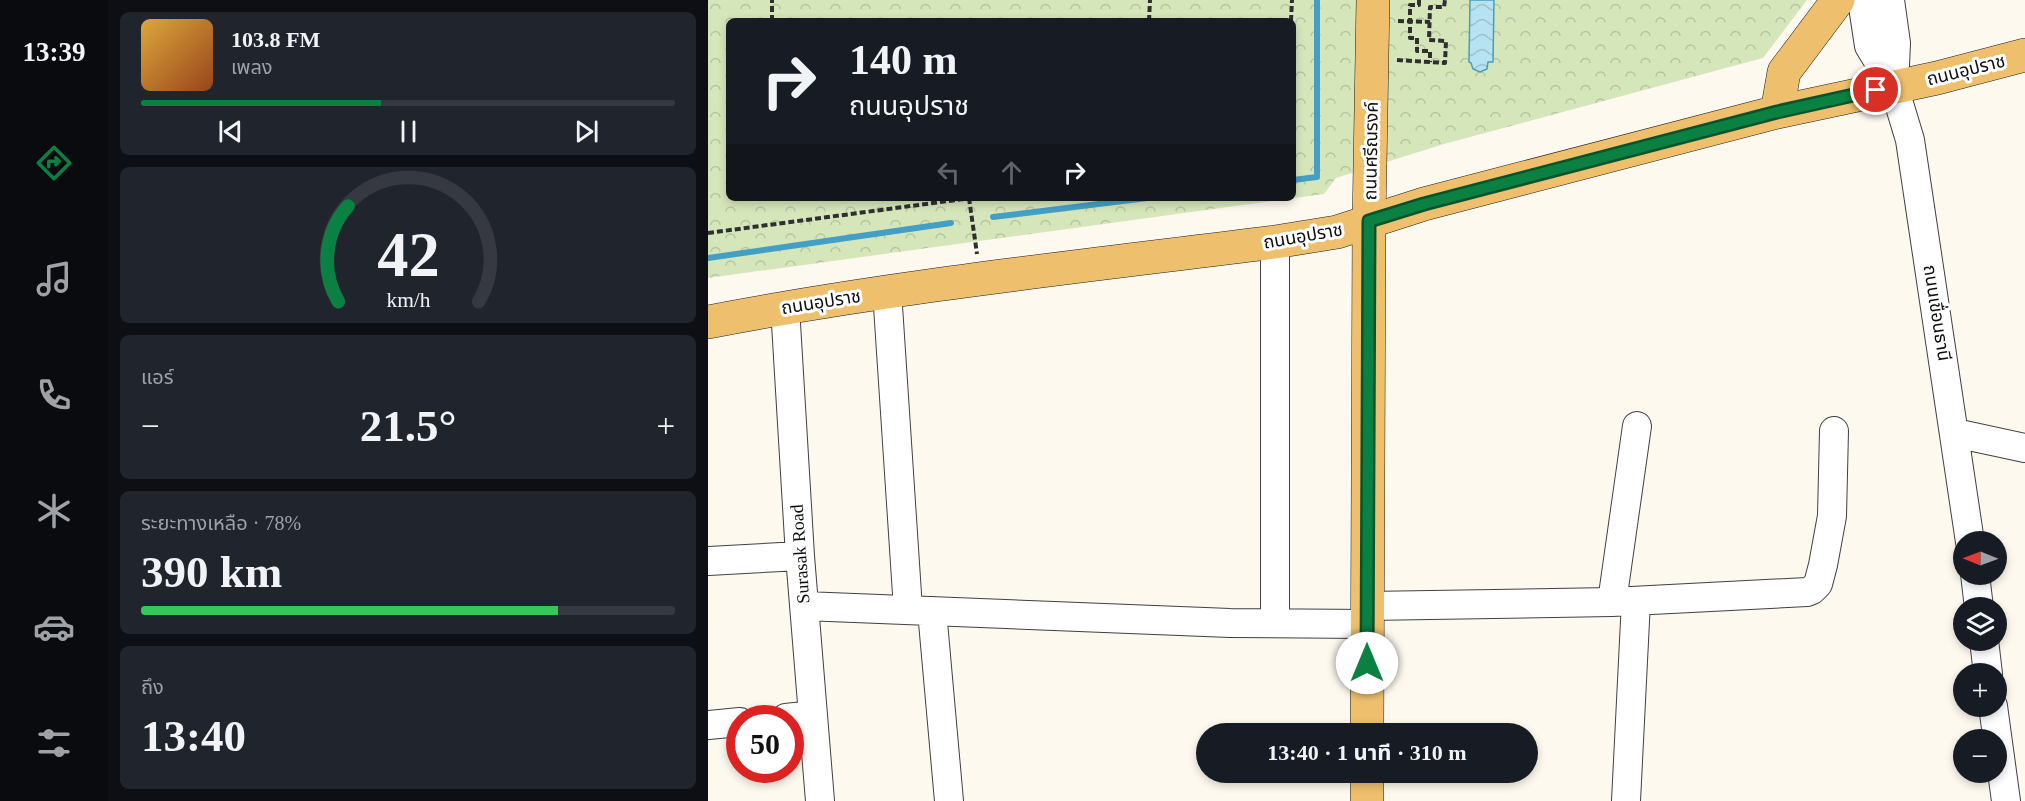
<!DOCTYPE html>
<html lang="th">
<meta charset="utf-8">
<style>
body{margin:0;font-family:"Times New Roman","Noto Sans Thai",serif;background:#20242c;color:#f1f3f6;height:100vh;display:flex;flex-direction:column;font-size:22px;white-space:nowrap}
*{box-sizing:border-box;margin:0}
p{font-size:20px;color:#9ea1a6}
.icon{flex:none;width:33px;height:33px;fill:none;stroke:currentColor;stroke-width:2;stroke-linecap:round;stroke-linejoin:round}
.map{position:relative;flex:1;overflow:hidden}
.side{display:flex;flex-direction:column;gap:12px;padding:12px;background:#0d0f14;width:600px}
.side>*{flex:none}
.top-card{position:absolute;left:18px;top:18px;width:570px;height:183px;border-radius:9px;box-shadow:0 3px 9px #0003;background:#171b24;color:#f1f3f6;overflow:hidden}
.needle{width:39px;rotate:271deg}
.fabs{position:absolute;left:1245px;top:531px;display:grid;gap:12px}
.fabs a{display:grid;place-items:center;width:54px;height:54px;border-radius:50%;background:#171b24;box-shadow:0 3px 9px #0003;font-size:30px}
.speed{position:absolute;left:18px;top:705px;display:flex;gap:12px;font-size:30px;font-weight:700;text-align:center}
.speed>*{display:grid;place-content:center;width:78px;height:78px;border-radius:50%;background:#171b24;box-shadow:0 3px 9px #0003;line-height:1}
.speed .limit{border:9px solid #d22;background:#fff;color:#111}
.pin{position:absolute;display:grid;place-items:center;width:51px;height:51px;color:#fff;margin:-26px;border:3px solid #fff;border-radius:50%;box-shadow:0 2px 6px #0007}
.me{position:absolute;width:66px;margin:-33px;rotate:0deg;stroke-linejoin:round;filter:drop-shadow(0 0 4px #0008)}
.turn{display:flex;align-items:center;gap:21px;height:126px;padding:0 24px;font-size:27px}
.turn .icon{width:78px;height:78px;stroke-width:2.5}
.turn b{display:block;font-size:42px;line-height:51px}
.lanes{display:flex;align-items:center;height:57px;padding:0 24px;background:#0003;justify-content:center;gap:30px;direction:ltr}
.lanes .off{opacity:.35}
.big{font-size:45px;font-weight:700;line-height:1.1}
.side .card{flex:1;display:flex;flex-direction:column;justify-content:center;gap:9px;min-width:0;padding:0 21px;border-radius:9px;background:#20242c}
.side .dial{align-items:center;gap:0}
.dial svg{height:156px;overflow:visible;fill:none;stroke:#363941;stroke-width:7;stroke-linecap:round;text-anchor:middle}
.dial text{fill:#f1f3f6;stroke:none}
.song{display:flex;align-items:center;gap:18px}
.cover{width:72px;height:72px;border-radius:9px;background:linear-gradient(135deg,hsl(40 70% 55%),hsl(20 70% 35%))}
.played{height:6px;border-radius:3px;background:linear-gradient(90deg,#0b8043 45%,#363941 45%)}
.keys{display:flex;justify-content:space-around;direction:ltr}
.heat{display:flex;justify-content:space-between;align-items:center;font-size:33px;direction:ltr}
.charge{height:9px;border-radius:4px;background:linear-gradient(90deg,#34c759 78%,#363941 0)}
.trip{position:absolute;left:488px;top:723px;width:342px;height:60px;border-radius:30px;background:#171b24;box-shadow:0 3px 9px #0003;font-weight:700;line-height:60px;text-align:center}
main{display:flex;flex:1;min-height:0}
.dock{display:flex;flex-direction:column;width:108px;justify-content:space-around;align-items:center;background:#090b0e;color:#9ea1a6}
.dock .icon{width:42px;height:42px}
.dock .on{color:#0b8043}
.dock b{font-size:27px;color:#f1f3f6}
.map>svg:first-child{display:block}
.park{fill:url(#park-crowns);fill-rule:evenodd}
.water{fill:url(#water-waves);stroke:#439fc3;stroke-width:1.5}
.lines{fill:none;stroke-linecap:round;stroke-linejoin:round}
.stream{stroke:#439fc3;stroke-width:6}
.minor-casing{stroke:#404040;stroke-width:30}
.major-casing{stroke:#1e1e1e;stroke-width:34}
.path{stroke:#2f2f2f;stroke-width:4;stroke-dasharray:6 3;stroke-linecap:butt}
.minor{stroke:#fff;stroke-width:28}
.major{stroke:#eec06e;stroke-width:33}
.route-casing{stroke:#07532c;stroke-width:15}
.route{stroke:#0b8043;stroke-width:10}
.labels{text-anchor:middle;stroke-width:6;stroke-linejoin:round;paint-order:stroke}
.street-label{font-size:18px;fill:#0d0d0d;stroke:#fff}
</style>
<main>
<nav class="dock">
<b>13:39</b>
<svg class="icon on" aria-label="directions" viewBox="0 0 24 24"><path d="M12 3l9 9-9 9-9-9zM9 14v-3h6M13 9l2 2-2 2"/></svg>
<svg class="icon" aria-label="music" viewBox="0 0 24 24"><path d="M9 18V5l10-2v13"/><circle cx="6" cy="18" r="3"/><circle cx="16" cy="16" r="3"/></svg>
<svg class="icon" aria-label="phone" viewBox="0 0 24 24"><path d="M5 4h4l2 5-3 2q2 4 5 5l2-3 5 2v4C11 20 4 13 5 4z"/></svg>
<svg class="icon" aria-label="climate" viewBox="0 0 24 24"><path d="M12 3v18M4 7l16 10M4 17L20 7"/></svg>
<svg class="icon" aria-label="car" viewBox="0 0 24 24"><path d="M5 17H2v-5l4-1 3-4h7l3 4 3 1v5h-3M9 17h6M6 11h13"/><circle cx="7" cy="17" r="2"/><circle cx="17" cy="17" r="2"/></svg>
<svg class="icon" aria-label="filters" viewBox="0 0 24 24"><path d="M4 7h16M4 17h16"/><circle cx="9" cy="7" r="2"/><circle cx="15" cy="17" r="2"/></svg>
</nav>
<section class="side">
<div class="card">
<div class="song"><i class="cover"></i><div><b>103.8 FM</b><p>เพลง</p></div></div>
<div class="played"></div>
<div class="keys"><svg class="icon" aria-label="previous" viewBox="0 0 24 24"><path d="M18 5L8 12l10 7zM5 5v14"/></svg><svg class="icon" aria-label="pause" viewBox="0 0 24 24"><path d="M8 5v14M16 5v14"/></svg><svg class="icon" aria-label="next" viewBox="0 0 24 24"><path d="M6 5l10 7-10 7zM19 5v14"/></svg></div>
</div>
<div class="card dial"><svg viewBox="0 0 100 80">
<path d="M14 69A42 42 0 1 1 86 69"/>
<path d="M14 69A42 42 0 0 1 19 20" stroke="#0b8043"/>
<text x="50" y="56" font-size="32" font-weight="700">42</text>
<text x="50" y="72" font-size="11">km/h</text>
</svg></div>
<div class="card"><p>แอร์</p>
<div class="heat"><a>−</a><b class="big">21.5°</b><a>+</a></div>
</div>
<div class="card"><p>ระยะทางเหลือ · 78%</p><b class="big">390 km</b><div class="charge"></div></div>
<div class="card"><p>ถึง</p><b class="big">13:40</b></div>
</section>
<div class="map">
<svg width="1317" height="801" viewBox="0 0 1317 801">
<defs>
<pattern id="park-crowns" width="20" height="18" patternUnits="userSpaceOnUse" patternTransform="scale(1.5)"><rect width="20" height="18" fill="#d6e6bb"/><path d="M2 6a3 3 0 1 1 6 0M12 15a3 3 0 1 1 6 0" fill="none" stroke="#b6c4a0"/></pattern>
<pattern id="water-waves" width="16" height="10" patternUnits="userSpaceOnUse" patternTransform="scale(1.5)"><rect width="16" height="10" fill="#b7e2f1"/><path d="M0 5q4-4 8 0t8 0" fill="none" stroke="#9cc1cd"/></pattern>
</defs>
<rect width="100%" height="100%" fill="#fef9ef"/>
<path class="park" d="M0 0H1099L1055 58 736 144 628 178 616 194 0 278ZM21 21H585V198H21Z"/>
<path class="water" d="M762 0H786L785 62H780L779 69 772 72 765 69 763 63 761 62Z"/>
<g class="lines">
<path class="stream" d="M585 180 609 177V0
M285 217 439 198
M0 258 243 223"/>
<defs>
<path id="minor" d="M1154 0 1161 46 1186 87 1202 140 1262 542
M1182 0 1188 43 1186 87
M179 291 200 609
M77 307 92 556 112 801
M1247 433 1317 448
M0 561 92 556
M1267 574 1271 608
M904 602 929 426
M96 606 522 623 659 624
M659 606 904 602 1099 592 1104 590 1110 584 1115 565 1124 516 1126 431
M224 611 241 801
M567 623V242
M1276 640 1280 674
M1285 706 1298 801
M78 718 105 715
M0 725 32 722
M918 801 928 601"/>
<path id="major" d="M1069 112 1076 72 1130 0
M0 322C188 286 377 266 567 242L629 232 716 204 1069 112 1229 78 1317 55
M659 734 661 221 665 0
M659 801V772"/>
</defs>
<use href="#minor" class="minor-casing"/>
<use href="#major" class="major-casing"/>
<path class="path" d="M711 0V5H702V38H709V51H722V62
M64 21V0
M441 21 442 0
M583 21 584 0
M690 21 722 22
M689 60 737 63 738 41 721 40 722 7H736L737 0
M261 198 269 254
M0 233 263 198"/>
<use href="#minor" class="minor"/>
<use href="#major" class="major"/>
</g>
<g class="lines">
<defs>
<path id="route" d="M659 663 661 221 716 204 1069 112 1168 90"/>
</defs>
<use href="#route" class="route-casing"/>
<use href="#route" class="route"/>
</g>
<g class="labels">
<g class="street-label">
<text transform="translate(1258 70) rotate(-14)" y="6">ถนนอุปราช</text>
<text transform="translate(663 151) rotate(-89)" y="6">ถนนศรีณรงค์</text>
<text transform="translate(595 236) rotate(-10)" y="6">ถนนอุปราช</text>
<text transform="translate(113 302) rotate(-9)" y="6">ถนนอุปราช</text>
<text transform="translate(1229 313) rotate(81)" y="6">ถนนเขื่อนธานี</text>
<text transform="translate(92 554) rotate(-94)" y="6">Surasak Road</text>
</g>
</g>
</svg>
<div class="fabs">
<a><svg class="needle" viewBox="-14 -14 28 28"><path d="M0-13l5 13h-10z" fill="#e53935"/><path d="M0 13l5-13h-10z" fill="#9ea1a6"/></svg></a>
<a><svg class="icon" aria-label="layers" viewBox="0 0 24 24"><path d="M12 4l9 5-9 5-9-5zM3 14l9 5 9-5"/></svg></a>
<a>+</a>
<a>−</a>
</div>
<div class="speed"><div class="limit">50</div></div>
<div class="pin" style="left:1168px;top:90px;background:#d93025"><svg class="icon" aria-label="arrive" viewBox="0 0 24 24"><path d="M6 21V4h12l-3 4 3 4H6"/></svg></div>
<svg class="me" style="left:659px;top:663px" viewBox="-20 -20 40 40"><circle r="19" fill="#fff"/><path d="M0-13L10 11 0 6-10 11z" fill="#0b8043"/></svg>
<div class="trip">13:40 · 1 นาที · 310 m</div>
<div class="top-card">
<div class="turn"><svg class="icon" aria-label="right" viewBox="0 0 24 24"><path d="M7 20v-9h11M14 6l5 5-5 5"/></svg><div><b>140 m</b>ถนนอุปราช</div></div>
<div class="lanes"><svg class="icon off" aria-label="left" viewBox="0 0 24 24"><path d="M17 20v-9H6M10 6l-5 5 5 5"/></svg><svg class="icon off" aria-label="ahead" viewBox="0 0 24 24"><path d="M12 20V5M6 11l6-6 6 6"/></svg><svg class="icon" aria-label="right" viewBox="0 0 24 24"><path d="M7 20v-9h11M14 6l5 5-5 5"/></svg></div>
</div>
</div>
</main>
